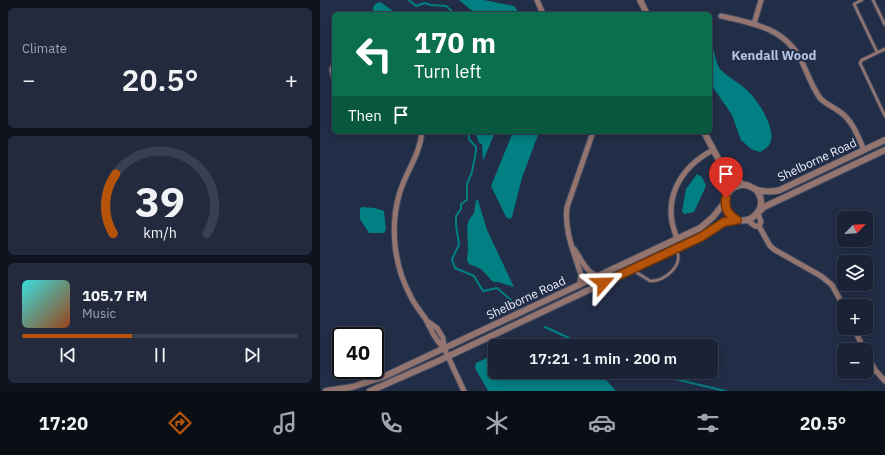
<!DOCTYPE html>
<meta charset="utf-8">
<style>
body{margin:0;font-family:"IBM Plex Sans",sans-serif;background:#232a3d;color:#f1f3f6;height:100vh;display:flex;flex-direction:column;font-size:15px;white-space:nowrap}
*{box-sizing:border-box;margin:0}
p{font-size:13px;color:#9fa4ad}
.icon{flex:none;width:22px;height:22px;fill:none;stroke:currentColor;stroke-width:2;stroke-linecap:round;stroke-linejoin:round}
.map{position:relative;flex:1;overflow:hidden}
.details{display:flex;flex-direction:column;gap:8px;padding:8px;background:#0e131d;width:320px}
.details>*{flex:none}
.top-card{position:absolute;left:12px;top:12px;width:380px;height:122px;border-radius:6px;box-shadow:0 2px 10px #0003,0 0 0 1px #383f50;background:#0b6e4f;color:#fff;overflow:hidden}
.needle{width:26px;rotate:65deg}
.buttons{position:absolute;left:517px;top:211px;display:grid;gap:8px}
.buttons a{display:grid;place-items:center;width:36px;height:36px;border-radius:6px;background:#1a2235;box-shadow:0 2px 10px #0003,0 0 0 1px #383f50;font-size:20px}
.speed{position:absolute;left:12px;top:327px;display:flex;gap:8px;font-size:20px;font-weight:700;text-align:center}
.speed>*{display:grid;place-content:center;width:52px;height:52px;border-radius:50%;background:#1a2235;box-shadow:0 2px 10px #0003,0 0 0 1px #383f50;line-height:1}
.speed .limit{border:2px solid #111;border-radius:6px;background:#fff;color:#111}
.pin{position:absolute;display:grid;place-items:center;width:34px;height:34px;color:#fff;margin:-41px -17px;border-radius:50% 50% 50% 0;rotate:-45deg;box-shadow:0 0 4px #0007}
.pin .icon{rotate:45deg}
.me{position:absolute;width:44px;margin:-22px;rotate:65deg;stroke-linejoin:round;filter:drop-shadow(0 0 3px #0008)}
.turn{display:flex;align-items:center;gap:14px;height:84px;padding:0 16px;font-size:18px}
.turn .icon{width:52px;height:52px;stroke-width:2.5}
.turn b{display:block;font-size:28px;line-height:34px}
.then{display:flex;align-items:center;height:38px;padding:0 16px;background:#0003;gap:8px;font-size:15px}
.big{font-size:30px;font-weight:600;line-height:1.1}
.details .tile{flex:1;display:flex;flex-direction:column;justify-content:center;gap:6px;min-width:0;padding:0 14px;border-radius:6px;background:#232a3d}
.details .dial{align-items:center;gap:0}
.dial svg{height:104px;overflow:visible;fill:none;stroke:#383f50;stroke-width:7;stroke-linecap:round;text-anchor:middle}
.dial text{fill:#f1f3f6;stroke:none}
.song{display:flex;align-items:center;gap:12px}
.cover{width:48px;height:48px;border-radius:6px;background:linear-gradient(135deg,hsl(180 70% 55%),hsl(20 70% 35%))}
.played{height:4px;border-radius:2px;background:linear-gradient(90deg,#b45309 40%,#383f50 40%)}
.keys{display:flex;justify-content:space-around;direction:ltr}
.heat{display:flex;justify-content:space-between;align-items:center;font-size:22px;direction:ltr}
.trip{position:absolute;left:168px;top:339px;width:230px;height:40px;border-radius:6px;background:#1a2235;box-shadow:0 2px 10px #0003,0 0 0 1px #383f50;font-weight:600;line-height:40px;text-align:center}
.menu{display:flex;height:64px;justify-content:space-around;align-items:center;background:#0a0e15;color:#9fa4ad}
.menu .icon{width:28px;height:28px}
.menu .current{color:#b45309}
.menu b{font-size:18px;color:#f1f3f6}
main{display:flex;flex:1;min-height:0}
.map>svg:first-child{display:block}
.water{fill:#008083}
.lines{fill:none;stroke-linecap:round;stroke-linejoin:round}
.stream{stroke:#008083;stroke-width:2}
.service-casing{stroke:#3e4960;stroke-width:4.5}
.minor-casing{stroke:#3e4960;stroke-width:7}
.tertiary-casing{stroke:#3e4960;stroke-width:8}
.service{stroke:#94746f;stroke-width:2.5}
.minor{stroke:#94746f;stroke-width:5}
.tertiary{stroke:#94746f;stroke-width:6}
.route-casing{stroke:#753606;stroke-width:10}
.route{stroke:#b45309;stroke-width:7}
.labels{text-anchor:middle;stroke-width:4;stroke-linejoin:round;paint-order:stroke}
.street-label{font-size:12px;fill:#edf2fc;stroke:#222d47}
.neighbourhood-label{font-size:13px;font-weight:bold;fill:#b3c2e3;stroke:#222d47}
</style>
<main>
<section class="details">
<div class="tile"><p>Climate</p>
<div class="heat"><a>−</a><b class="big">20.5°</b><a>+</a></div>
</div>
<div class="tile dial"><svg viewBox="0 0 100 80">
<path d="M14 69A42 42 0 1 1 86 69"/>
<path d="M14 69A42 42 0 0 1 16 23" stroke="#b45309"/>
<text x="50" y="56" font-size="32" font-weight="700">39</text>
<text x="50" y="72" font-size="11">km/h</text>
</svg></div>
<div class="tile">
<div class="song"><i class="cover"></i><div><b>105.7 FM</b><p>Music</p></div></div>
<div class="played"></div>
<div class="keys"><svg class="icon" aria-label="previous" viewBox="0 0 24 24"><path d="M18 5L8 12l10 7zM5 5v14"/></svg><svg class="icon" aria-label="pause" viewBox="0 0 24 24"><path d="M8 5v14M16 5v14"/></svg><svg class="icon" aria-label="next" viewBox="0 0 24 24"><path d="M6 5l10 7-10 7zM19 5v14"/></svg></div>
</div>
</section>
<div class="map">
<svg width="565" height="391" viewBox="0 0 565 391">
<rect width="100%" height="100%" fill="#222d47"/>
<path class="water" d="M139 0H164L194 6 200 14H156Z
M60 2 78 14H54C52 8 53 4 60 2Z
M390 46H392C395 53 396 63 400 69 404 74 417 82 422 86 435 95 455 125 451 141 449 147 445 149 440 152L431 149 421 140 412 115 390 83Z
M155 132H175L163 161 162 144 159 143Z
M193 132H219L202 178 192 217 190 219 186 217 171 186Z
M377 174 382 177 386 186 374 212 364 214 362 211 366 189Z
M156 200H158L167 230 194 287 178 282H173L161 269 149 264 147 260 148 249 147 227 149 220 154 213Z
M42 207 55 208 64 211 66 230 64 233H49L40 219V209Z
M175 354V372H273L287 381 296 391H168L155 368 156 363Z"/>
<g class="lines">
<path class="stream" d="M89 0 96 6 105 3 110 5 126 6 135 14
M149 132V139L156 147V151L152 172 147 184V200L141 204V209L136 216V225L139 245 132 259 135 268 154 276 163 291 177 288 192 301
M225 327 249 338 258 346
M326 372 405 391"/>
<defs>
<path id="service" d="M542 0 534 4 557 52
M553 0 565 25
M565 49 542 60 540 63 565 116
M313 270 330 281C345 282 365 264 356 249"/>
<path id="minor" d="M217 0 223 14
M401 16C432 23 465 28 481 60 487 72 492 87 500 98 505 104 514 107 520 112 533 121 538 137 544 150
M434 24 441 0
M14 64 12 70 14 78
M102 132C100 155 85 173 79 195 70 228 74 265 90 295 94 304 100 311 105 318 112 330 113 338 124 348
M438 213 441 222 439 226 450 246 455 250 501 276 512 285 524 307
M427 220 435 226H439
M357 238C341 201 359 168 393 150
M254 249C261 258 266 274 279 276
M258 286 260 282 261 275C254 252 244 231 247 207L273 132
M107 321 117 328 123 338 124 348 144 391
M534 328 544 350
M546 353 555 370 565 381"/>
<path id="tertiary" d="M320 0 327 14
M384 132 402 166 401 171 407 194
M402 166C410 170 415 180 424 185
M436 190C453 209 423 233 409 213 406 209 404 204 406 199 407 193 412 187 418 186 425 183 429 186 435 189 441 192 453 192 460 190L565 140
M440 211 444 207 565 150
M6 391 32 387 63 377 380 228 393 217 405 202
M50 391 116 362 381 237 400 224 417 220"/>
</defs>
<use href="#service" class="service-casing"/>
<use href="#minor" class="minor-casing"/>
<use href="#tertiary" class="tertiary-casing"/>
<use href="#service" class="service"/>
<use href="#minor" class="minor"/>
<use href="#tertiary" class="tertiary"/>
</g>
<g class="lines">
<defs>
<path id="route" d="M283 283 381 237 404 222 417 220C408 215 404 208 406 198"/>
</defs>
<use href="#route" class="route-casing"/>
<use href="#route" class="route"/>
</g>
<g class="labels">
<g class="street-label">
<text transform="translate(497 160) rotate(-25)" y="4">Shelborne Road</text>
<text transform="translate(206 298) rotate(-25)" y="4">Shelborne Road</text>
</g>
<g class="neighbourhood-label">
<text x="454" y="60">Kendall Wood</text>
</g>
</g>
</svg>
<div class="buttons">
<a><svg class="needle" viewBox="-14 -14 28 28"><path d="M0-13l5 13h-10z" fill="#e53935"/><path d="M0 13l5-13h-10z" fill="#9fa4ad"/></svg></a>
<a><svg class="icon" aria-label="layers" viewBox="0 0 24 24"><path d="M12 4l9 5-9 5-9-5zM3 14l9 5 9-5"/></svg></a>
<a>+</a>
<a>−</a>
</div>
<div class="speed"><div class="limit">40</div></div>
<div class="pin" style="left:406px;top:198px;background:#d93025"><svg class="icon" aria-label="arrive" viewBox="0 0 24 24"><path d="M6 21V4h12l-3 4 3 4H6"/></svg></div>
<svg class="me" style="left:283px;top:283px" viewBox="-20 -20 40 40"><path d="M0-17L14 15 0 8-14 15z" fill="#b45309" stroke="#fff" stroke-width="4"/></svg>
<div class="trip">17:21 · 1 min · 200 m</div>
<div class="top-card">
<div class="turn"><svg class="icon" aria-label="left" viewBox="0 0 24 24"><path d="M17 20v-9H6M10 6l-5 5 5 5"/></svg><div><b>170 m</b>Turn left</div></div>
<div class="then">Then<svg class="icon" aria-label="arrive" viewBox="0 0 24 24"><path d="M6 21V4h12l-3 4 3 4H6"/></svg></div>
</div>
</div>
</main>
<nav class="menu">
<b>17:20</b>
<svg class="icon current" aria-label="directions" viewBox="0 0 24 24"><path d="M12 3l9 9-9 9-9-9zM9 14v-3h6M13 9l2 2-2 2"/></svg>
<svg class="icon" aria-label="music" viewBox="0 0 24 24"><path d="M9 18V5l10-2v13"/><circle cx="6" cy="18" r="3"/><circle cx="16" cy="16" r="3"/></svg>
<svg class="icon" aria-label="phone" viewBox="0 0 24 24"><path d="M5 4h4l2 5-3 2q2 4 5 5l2-3 5 2v4C11 20 4 13 5 4z"/></svg>
<svg class="icon" aria-label="climate" viewBox="0 0 24 24"><path d="M12 3v18M4 7l16 10M4 17L20 7"/></svg>
<svg class="icon" aria-label="car" viewBox="0 0 24 24"><path d="M5 17H2v-5l4-1 3-4h7l3 4 3 1v5h-3M9 17h6M6 11h13"/><circle cx="7" cy="17" r="2"/><circle cx="17" cy="17" r="2"/></svg>
<svg class="icon" aria-label="filters" viewBox="0 0 24 24"><path d="M4 7h16M4 17h16"/><circle cx="9" cy="7" r="2"/><circle cx="15" cy="17" r="2"/></svg>
<b>20.5°</b>
</nav>
